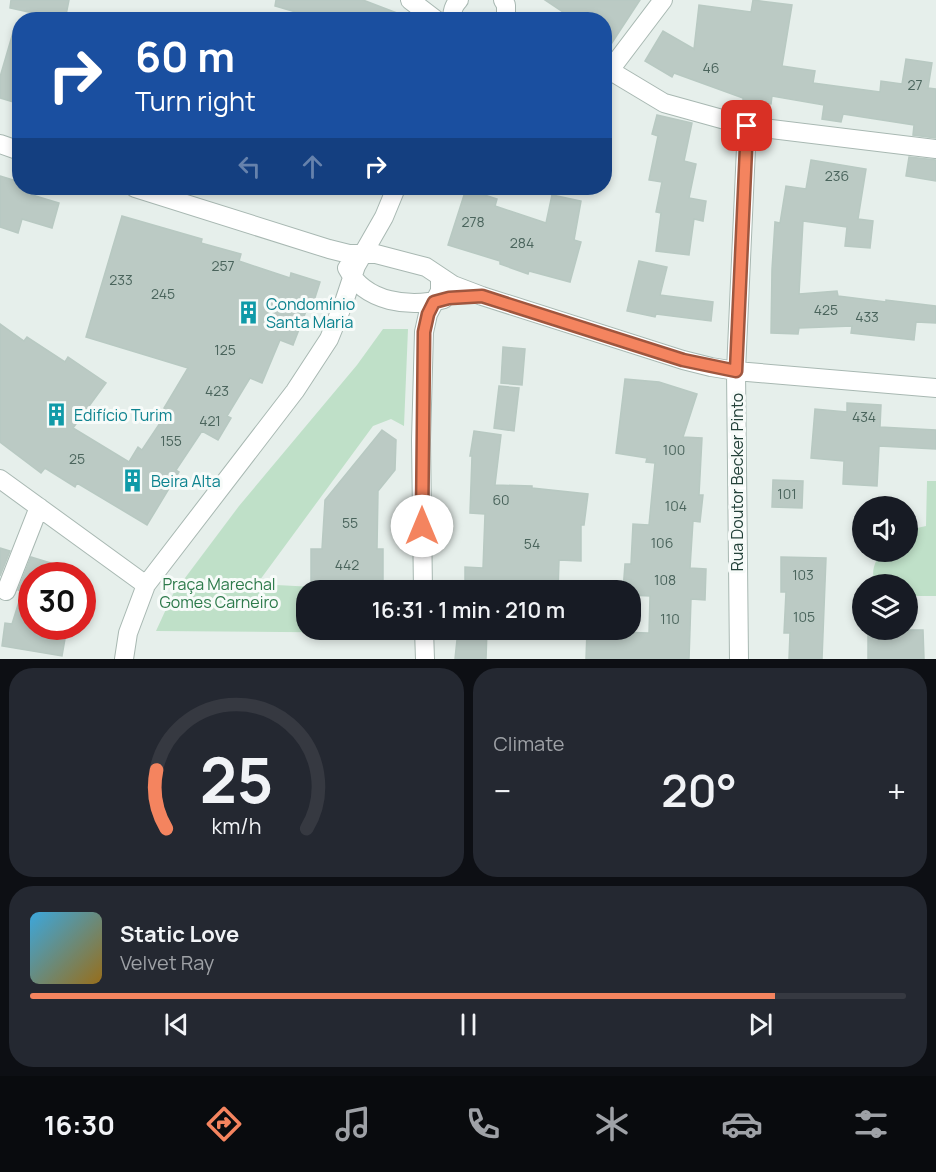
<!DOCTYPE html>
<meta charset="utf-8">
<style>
body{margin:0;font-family:Manrope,sans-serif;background:#242831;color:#f1f3f6;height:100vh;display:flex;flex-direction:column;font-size:22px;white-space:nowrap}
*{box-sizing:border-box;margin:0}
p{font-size:20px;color:#9ea1a6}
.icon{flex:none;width:33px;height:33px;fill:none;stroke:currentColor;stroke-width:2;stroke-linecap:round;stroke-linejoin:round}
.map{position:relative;height:659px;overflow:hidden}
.side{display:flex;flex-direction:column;gap:9px;padding:9px;background:#0d0f14;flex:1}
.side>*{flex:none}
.guide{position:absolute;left:12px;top:12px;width:600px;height:183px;border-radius:24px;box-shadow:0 3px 9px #0003;background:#1a4fa0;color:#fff;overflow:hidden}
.tools{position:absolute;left:852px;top:496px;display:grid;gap:12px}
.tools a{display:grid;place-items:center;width:66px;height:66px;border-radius:50%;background:#171b24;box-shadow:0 3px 9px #0003;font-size:30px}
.speed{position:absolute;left:18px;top:562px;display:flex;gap:12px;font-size:30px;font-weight:700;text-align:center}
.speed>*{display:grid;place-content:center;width:78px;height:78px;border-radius:50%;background:#171b24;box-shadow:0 3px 9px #0003;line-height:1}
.speed .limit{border:9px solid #d22;background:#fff;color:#111}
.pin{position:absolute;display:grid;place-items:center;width:51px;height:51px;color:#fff;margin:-26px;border-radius:12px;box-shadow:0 3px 9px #0006}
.me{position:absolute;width:66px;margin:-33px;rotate:0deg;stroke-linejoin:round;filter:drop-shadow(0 0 4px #0008)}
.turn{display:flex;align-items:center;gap:21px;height:126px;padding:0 24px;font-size:27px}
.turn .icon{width:78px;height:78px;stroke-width:2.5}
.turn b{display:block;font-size:42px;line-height:51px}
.lanes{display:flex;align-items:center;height:57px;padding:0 24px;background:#0003;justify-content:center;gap:30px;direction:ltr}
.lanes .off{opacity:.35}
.big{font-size:45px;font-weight:600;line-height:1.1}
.side .widget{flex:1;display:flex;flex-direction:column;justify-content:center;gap:9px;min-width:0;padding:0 21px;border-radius:24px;background:#242831}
.side .dial{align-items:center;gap:0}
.dial svg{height:156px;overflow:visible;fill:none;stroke:#363941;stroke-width:7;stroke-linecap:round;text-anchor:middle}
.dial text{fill:#f1f3f6;stroke:none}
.song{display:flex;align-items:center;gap:18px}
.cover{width:72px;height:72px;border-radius:9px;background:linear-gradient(135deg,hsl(200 70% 55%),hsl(40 70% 35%))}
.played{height:6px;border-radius:3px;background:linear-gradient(90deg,#f4845f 85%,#363941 85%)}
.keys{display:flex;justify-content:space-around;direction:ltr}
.heat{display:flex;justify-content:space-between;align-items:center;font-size:33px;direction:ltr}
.side .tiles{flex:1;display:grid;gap:9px;grid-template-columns:1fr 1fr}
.widget:last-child{grid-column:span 2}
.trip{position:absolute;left:296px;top:580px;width:345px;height:60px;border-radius:24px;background:#171b24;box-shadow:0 3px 9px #0003;font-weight:600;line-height:60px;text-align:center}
.dock{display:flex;height:96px;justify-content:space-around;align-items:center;background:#090b0e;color:#9ea1a6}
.dock .icon{width:42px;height:42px}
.dock .selected{color:#f4845f}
.dock b{font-size:27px;color:#f1f3f6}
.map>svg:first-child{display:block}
.green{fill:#bfe0c8}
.building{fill:#bbcac4;stroke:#b8c9c2;stroke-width:1.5}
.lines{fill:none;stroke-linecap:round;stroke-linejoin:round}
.minor-casing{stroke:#a8b8b2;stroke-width:20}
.minor{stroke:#fff;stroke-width:18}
.route-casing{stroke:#9f563e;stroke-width:15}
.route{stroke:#f4845f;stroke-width:10}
.labels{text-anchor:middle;stroke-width:6;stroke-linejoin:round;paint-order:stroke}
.number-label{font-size:14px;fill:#4a645c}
.culture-label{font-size:16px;fill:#0d838f;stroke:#f7fbf9;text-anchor:start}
.street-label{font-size:16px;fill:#24423a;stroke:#f7fbf9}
.park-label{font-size:16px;fill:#2d7a4b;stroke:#f7fbf9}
</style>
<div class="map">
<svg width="936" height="659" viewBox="0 0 936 659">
<rect width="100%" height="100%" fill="#e6efeb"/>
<path class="green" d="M383 329H408L404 426 391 419 373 426 257 584 391 591H306V630H393V633L156 631 173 594 239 506 357 365Z
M927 481H936V596H908V585H877C869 574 875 562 881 552H908V530L926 526Z"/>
<path class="building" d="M11 0H69L65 20 10 8Z
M276 0H363L410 18 323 20 275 6Z
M545 0H640L604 55V20H575Z
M753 0 792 5 782 66 815 71 813 83 880 92 881 81 902 84 906 59 932 63 928 88 936 89V138L913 135 914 125 843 114 841 122 822 119 824 105 772 96 771 104 743 100V98L674 73 672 77 645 61 663 31 694 49 699 5 751 12Z
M14 29 20 30V104L0 98V77Z
M657 115 692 123 684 161 696 164 689 198 706 201 703 221 694 219 689 255 656 251 661 213 656 212 662 182 649 180 658 136 652 134Z
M909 157 936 160V181L906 176Z
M811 160 866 169 858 219 873 221 870 248 845 246 847 227 803 221 799 294 837 291 838 296 886 302V300L936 306V323L916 322 914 340 851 333 852 326 799 328 798 334 771 333 772 269 775 222 780 223 786 186 806 189Z
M0 176 20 182V188H31L29 194 59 203 52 228 22 219 18 233 0 227Z
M466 189 497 199 495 206 546 223 552 195 581 201 574 240 581 242 570 282 529 271 528 274 500 264V261L448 245Z
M122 216 202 239 201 243 241 254 239 261 290 278 291 273 320 282 312 307 308 306 293 345 280 340 262 383 250 378 227 416 231 418 218 440 202 431 176 470 179 472 147 525 77 483 75 487 45 468 41 473 0 442V324L24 341 27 337 65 362 68 357 106 383 73 428 129 462 138 447 142 450 168 411 164 408 188 368 86 337Z
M639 261 667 267 660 295 713 302 711 321 656 314 655 317 627 311Z
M503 347 525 349 522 385 501 383Z
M625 379 659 382 697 394 683 437 702 438 699 495H703L700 522 693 521 690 568 706 569 705 600 691 599 689 659H586L587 631 649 633 650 596 630 595V591H623L625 564H631L633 524 649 525 655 463 646 462 647 458 616 453Z
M499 386 519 388 514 431 494 428Z
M847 403 881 405 880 427 936 430V449L879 446 877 486 843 484 844 461 811 458 815 409 847 412Z
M382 430 396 440 395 470 378 491 377 549H383V582L311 581V549H322L325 500Z
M474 431 501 435 495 485 532 486V488L588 494 584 525H581V561L559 560 558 591H465V567L483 568 485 514 470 513 472 456H470Z
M773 480 803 481 802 508 772 507Z
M0 548 10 551 0 576Z
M31 557 77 571 76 576H32V627L66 633 62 656 2 646 5 623 12 624 22 592 18 590Z
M781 557 826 558 822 659H789L790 633H784L786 592H781Z
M458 630H487L486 659H455Z
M868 630H923L924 659H868Z"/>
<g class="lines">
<defs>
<path id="minor" d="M410 0 436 20
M503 0 506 5V20
M453 20C451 13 454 5 459 0
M604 67 664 103 747 126 936 149
M610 70 663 0
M0 144 20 151
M135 188 329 249 349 254H376L426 267 453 285 482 296 683 360 711 367 736 371 936 388
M347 268C365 303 410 308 444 299
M0 479 146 585
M6 591 39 507
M423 591 421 440 424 332 428 314 440 291V278
M424 630 425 659
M124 659 128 633 146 585 295 391 329 339 344 302 356 266 384 217 396 188
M739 659 736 371 747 126"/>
</defs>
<use href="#minor" class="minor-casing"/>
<use href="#minor" class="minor"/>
</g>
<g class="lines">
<defs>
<path id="route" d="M422 526 424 332 428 314 434 302 449 298 482 296 683 360 736 371 747 126"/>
</defs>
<use href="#route" class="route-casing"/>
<use href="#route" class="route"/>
</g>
<defs>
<symbol id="building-bare" viewBox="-9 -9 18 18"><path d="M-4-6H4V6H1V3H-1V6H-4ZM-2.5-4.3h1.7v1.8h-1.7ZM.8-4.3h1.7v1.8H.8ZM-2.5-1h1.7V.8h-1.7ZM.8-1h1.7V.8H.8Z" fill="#0f9aa8" stroke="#f7fbf9" stroke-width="2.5" paint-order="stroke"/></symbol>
</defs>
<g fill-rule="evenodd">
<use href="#building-bare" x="232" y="296" width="33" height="33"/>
<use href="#building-bare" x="40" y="398" width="33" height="33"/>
<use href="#building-bare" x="116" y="464" width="33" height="33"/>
</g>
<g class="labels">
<g class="number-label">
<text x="711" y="73">46</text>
<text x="915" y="90">27</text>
<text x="837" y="181">236</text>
<text x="473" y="227">278</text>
<text x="522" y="248">284</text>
<text x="223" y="271">257</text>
<text x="121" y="285">233</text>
<text x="163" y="299">245</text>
<text x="826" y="315">425</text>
<text x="867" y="322">433</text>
<text x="225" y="355">125</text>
<text x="217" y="396">423</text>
<text x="864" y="422">434</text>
<text x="210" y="426">421</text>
<text x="171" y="446">155</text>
<text x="674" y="455">100</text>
<text x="77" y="464">25</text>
<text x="787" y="499">101</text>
<text x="501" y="505">60</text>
<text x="676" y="511">104</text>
<text x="350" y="528">55</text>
<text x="662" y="548">106</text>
<text x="532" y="549">54</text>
<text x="347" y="570">442</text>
<text x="803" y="580">103</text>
<text x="665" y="585">108</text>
<text x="804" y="622">105</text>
<text x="670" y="624">110</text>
</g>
<g class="culture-label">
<text x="266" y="310">Condomínio<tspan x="266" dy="18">Santa Maria</tspan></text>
<text x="74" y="421">Edifício Turim</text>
<text x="151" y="487">Beira Alta</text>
</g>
<g class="street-label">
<text transform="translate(737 482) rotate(-90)" y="6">Rua Doutor Becker Pinto</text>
</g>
<g class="park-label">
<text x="219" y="590">Praça Marechal<tspan x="219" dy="18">Gomes Carneiro</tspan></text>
</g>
</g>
</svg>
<div class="tools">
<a><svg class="icon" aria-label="sound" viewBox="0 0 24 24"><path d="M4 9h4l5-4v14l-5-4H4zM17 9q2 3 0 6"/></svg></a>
<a><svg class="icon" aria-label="layers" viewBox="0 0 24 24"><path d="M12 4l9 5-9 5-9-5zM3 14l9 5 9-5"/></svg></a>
</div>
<div class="speed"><div class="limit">30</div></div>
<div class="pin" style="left:747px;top:126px;background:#d93025"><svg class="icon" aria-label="arrive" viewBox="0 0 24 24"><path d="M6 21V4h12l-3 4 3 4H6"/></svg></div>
<svg class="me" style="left:422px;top:526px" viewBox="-20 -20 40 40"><circle r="19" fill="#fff"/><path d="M0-13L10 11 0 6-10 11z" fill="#f4845f"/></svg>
<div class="trip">16:31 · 1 min · 210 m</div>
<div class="guide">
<div class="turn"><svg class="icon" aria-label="right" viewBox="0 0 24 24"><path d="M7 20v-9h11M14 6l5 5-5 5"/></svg><div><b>60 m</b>Turn right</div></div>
<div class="lanes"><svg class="icon off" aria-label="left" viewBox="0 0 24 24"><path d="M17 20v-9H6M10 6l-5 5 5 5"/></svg><svg class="icon off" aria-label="ahead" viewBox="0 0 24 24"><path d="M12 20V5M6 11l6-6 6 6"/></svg><svg class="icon" aria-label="right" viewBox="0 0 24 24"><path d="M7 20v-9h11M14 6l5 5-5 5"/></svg></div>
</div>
</div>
<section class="side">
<div class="tiles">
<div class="widget dial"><svg viewBox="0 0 100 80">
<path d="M14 69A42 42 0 1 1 86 69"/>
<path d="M14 69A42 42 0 0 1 9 39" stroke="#f4845f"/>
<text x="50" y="56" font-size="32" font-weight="700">25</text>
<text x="50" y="72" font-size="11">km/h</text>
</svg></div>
<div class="widget"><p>Climate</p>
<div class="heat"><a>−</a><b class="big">20°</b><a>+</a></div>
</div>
<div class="widget">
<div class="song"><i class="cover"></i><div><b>Static Love</b><p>Velvet Ray</p></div></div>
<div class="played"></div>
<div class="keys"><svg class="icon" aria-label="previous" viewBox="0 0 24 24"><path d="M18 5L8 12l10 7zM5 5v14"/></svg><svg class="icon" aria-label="pause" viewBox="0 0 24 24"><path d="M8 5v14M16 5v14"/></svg><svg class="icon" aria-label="next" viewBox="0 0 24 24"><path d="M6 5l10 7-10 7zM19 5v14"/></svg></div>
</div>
</div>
</section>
<nav class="dock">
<b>16:30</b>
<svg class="icon selected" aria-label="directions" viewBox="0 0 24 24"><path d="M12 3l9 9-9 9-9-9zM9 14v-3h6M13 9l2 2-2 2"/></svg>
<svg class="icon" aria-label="music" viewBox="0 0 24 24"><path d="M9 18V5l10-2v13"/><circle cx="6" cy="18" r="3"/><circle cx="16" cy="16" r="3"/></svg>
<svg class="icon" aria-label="phone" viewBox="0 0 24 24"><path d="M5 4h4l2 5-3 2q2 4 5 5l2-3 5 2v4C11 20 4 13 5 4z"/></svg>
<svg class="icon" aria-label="climate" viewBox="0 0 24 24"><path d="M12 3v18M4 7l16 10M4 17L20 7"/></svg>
<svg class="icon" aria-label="car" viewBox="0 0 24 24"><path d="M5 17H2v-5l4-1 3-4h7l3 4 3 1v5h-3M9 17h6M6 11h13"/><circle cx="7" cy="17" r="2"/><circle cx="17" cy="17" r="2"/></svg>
<svg class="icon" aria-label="filters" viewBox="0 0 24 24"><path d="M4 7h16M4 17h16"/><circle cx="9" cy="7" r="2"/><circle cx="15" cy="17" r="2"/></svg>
</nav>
